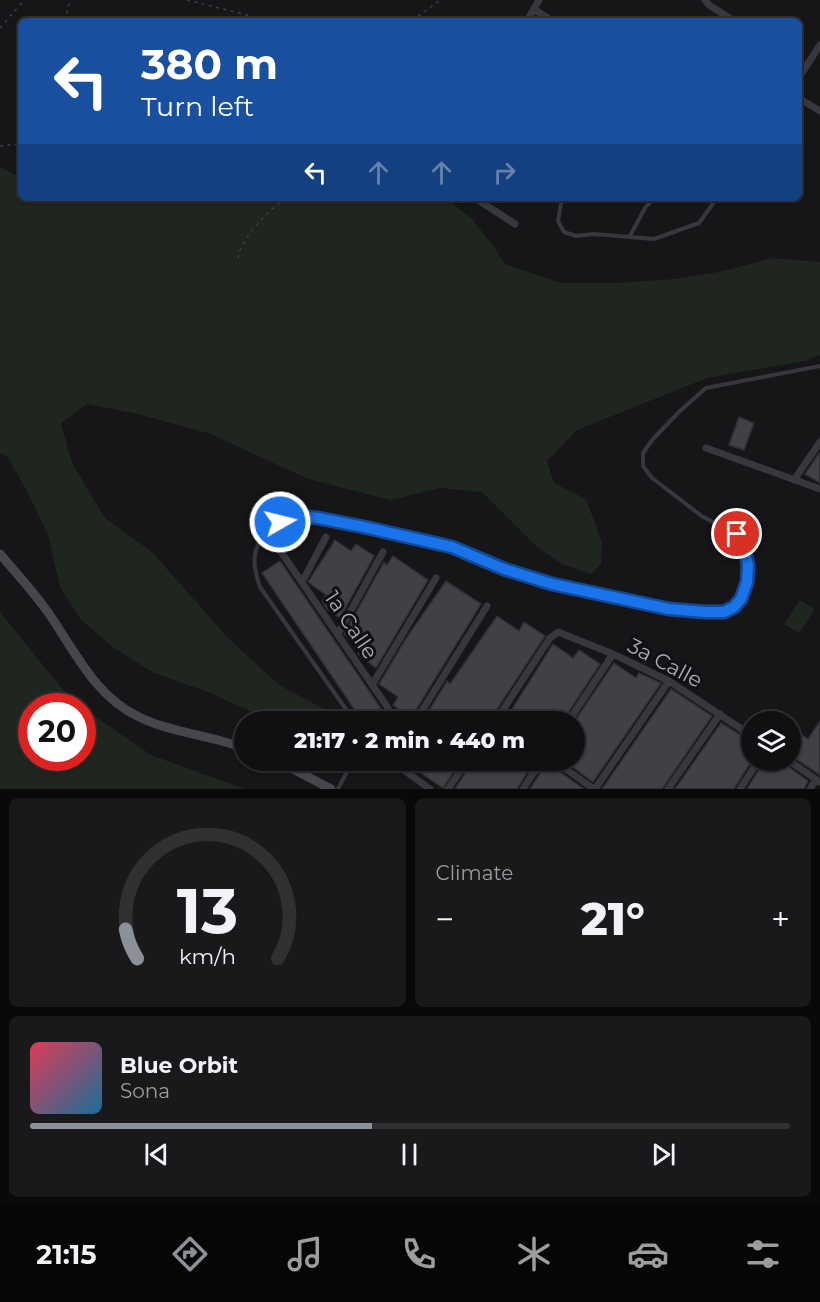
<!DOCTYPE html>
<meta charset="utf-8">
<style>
body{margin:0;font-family:Montserrat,sans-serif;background:#19191b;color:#f1f3f6;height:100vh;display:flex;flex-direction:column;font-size:22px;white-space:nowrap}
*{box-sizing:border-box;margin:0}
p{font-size:20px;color:#9c9d9f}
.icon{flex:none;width:33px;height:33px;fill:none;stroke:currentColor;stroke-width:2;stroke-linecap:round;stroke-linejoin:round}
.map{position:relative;height:789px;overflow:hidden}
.panel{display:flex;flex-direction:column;gap:9px;padding:9px;background:#09090a;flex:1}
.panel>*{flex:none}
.guide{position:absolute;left:18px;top:18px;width:784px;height:183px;border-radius:9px;box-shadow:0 2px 4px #0004,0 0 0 2px #303032;background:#1a4fa0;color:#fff;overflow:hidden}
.fabs{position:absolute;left:741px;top:711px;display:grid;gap:12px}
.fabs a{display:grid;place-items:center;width:60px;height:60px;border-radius:50%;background:#101012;box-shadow:0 2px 4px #0004,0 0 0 2px #303032;font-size:30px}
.speed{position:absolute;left:18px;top:693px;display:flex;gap:12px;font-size:30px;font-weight:700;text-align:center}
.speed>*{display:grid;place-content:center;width:78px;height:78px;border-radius:50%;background:#101012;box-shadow:0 2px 4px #0004,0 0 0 2px #303032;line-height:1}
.speed .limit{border:9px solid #d22;background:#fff;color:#111}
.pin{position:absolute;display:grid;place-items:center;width:51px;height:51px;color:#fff;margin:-26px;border:3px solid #fff;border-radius:50%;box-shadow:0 2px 6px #0007}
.me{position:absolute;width:66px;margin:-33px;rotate:82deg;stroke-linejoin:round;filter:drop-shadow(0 0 4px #0008)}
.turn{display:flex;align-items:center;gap:21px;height:126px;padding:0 24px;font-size:27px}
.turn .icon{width:78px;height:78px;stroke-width:2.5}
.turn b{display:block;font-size:42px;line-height:51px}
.lanes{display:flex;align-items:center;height:57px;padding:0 24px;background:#0003;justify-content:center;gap:30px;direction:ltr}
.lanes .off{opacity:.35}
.big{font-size:45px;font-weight:800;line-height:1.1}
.panel .widget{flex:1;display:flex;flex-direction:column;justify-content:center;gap:9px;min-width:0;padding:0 21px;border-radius:9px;background:#19191b}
.panel .dial{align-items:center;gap:0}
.dial svg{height:156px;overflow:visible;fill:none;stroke:#303032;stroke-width:7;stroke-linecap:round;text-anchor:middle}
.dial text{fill:#f1f3f6;stroke:none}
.song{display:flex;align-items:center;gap:18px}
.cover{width:72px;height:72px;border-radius:9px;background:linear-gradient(135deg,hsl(350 70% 55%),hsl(200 70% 35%))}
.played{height:6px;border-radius:3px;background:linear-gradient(90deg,#8c9099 45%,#303032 45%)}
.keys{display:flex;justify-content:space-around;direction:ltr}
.heat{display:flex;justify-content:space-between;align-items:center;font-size:33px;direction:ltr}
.panel .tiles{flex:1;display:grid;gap:9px;grid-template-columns:1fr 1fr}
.widget:last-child{grid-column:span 2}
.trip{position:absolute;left:234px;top:711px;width:351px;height:60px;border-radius:30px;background:#101012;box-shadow:0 2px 4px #0004,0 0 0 2px #303032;font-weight:800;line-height:60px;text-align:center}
.tabs{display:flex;height:96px;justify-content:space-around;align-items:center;background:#060607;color:#9c9d9f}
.tabs .icon{width:42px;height:42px}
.tabs .active{color:#8c9099}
.tabs b{font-size:27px;color:#f1f3f6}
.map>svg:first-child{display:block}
.green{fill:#1e261f}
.building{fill:#404145;stroke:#303034;stroke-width:1.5}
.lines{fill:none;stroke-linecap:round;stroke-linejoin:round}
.path{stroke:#3d3f44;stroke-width:1.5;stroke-dasharray:3 4.5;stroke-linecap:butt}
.service{stroke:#37383d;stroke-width:4}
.minor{stroke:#37383d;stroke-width:7}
.secondary{stroke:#45474d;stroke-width:9}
.route-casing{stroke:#114b97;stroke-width:15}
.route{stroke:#1a73e8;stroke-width:10}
.labels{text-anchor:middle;stroke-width:6;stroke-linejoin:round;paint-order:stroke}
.street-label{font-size:21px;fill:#a8adb8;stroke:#111113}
</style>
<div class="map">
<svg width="820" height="789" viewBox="0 0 820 789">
<rect width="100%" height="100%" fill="#161618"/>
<path class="green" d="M0 167 21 177V198H116V201L123 198H446L472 219 492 244 505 264 561 283H617L675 279 724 271 772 258 820 262V355L804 361 707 378 577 430 547 461 554 483 586 499 602 542 601 564 591 574 562 564 537 547 482 492 440 488 391 500 308 479 211 434 138 414 87 404 61 423 72 463 105 518 152 552 228 638 279 685 330 712 336 721H271L211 693 154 673 114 648 81 620 60 587 48 535 30 497 8 457 0 453Z
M800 600 815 609 799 633 784 624Z
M0 612 72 701 80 706H32V758H82L83 708 151 755 245 789H0Z"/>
<path class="building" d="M739 417 754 423 744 450 729 445Z
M820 452V483L805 474Z
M335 540 351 551 356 544 374 556 340 618 327 609 322 601 326 595 308 582Z
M393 556 428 580 376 668 358 654 363 647 344 634 384 562 387 565Z
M280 561 384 713 371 722H363L262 573Z
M446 581 481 604 411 718 393 705 398 697 379 684 407 637Z
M497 616 519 631 524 622 545 636 493 715 487 722H422L447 681 450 684Z
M553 644 573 658 579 650 600 664 562 722H504Z
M614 663 636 678 639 673 661 683 593 782 563 760H574V722Z
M671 689 712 716 662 789H602Z
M765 710 773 715 782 722H758Z
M820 721V775L790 755V727L808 739Z
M721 723 752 742V760L734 789H675Z
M402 760H461L443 788Z
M474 760H535L517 789H455Z
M765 760H779L808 781 804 789H747Z
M548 761 550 765 584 789H530Z"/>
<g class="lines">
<path class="path" d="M187 0 271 21
M65 21 70 0
M412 21 440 0
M0 28 24 0
M0 146 21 144
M238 258C241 237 269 211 285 198"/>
<path class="service" d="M562 198 558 221 564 232 576 236 594 234 654 239 699 223 717 198
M630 236 645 208 654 198
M355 722 260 587C258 581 256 574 255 568 251 543 271 522 294 517 302 516 311 518 318 518L452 547 504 569 552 584 669 609 724 612 734 607 741 599 747 582 748 566 744 546 737 534 703 517 652 478 643 466V453L653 439 681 410 706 388 820 366
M338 789 353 760"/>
<path class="minor" d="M705 0 709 5 734 21
M534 9 552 21
M527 21 539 0
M800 76 820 45
M800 99 820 111
M475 198 515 224
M706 448 820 489
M794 480 820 442
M279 549 386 705 392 715 393 722
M302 582 326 537
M338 634 383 552
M372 685 436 578
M415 722 487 606
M495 722 550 638 558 632 613 654 669 681 752 736
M568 722 613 654
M394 760 401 768 430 789
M553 760 594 789
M788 760 820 782
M448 789 468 760
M523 789 542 760
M595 789 669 681
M668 789 720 714
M740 789 759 760
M810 789 816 779"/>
<path class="secondary" d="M0 554C16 573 33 591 47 611 74 649 94 696 139 717 172 733 210 735 244 748
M276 760 331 789"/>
</g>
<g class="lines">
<defs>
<path id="route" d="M280 522 296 516 318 518 364 527 452 547 504 569 552 584 669 609 705 612H724L734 607 741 599 747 582 748 566 744 546 737 534"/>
</defs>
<use href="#route" class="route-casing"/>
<use href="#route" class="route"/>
</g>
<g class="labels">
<g class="street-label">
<text transform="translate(351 625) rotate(56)" y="7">1a Calle</text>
<text transform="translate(665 663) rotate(28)" y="7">3a Calle</text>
</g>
</g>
</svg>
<div class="fabs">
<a><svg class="icon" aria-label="layers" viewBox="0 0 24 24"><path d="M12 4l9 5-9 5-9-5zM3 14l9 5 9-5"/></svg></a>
</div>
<div class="speed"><div class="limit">20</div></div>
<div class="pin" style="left:737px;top:534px;background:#d93025"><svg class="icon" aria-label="arrive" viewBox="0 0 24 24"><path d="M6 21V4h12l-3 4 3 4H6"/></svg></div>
<svg class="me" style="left:280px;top:522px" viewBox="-20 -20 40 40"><circle r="17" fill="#1a73e8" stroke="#fff" stroke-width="3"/><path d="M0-11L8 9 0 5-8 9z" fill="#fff"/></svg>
<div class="trip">21:17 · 2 min · 440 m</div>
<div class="guide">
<div class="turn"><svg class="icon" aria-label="left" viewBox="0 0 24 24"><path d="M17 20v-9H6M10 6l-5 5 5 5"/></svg><div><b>380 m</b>Turn left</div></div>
<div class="lanes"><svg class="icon" aria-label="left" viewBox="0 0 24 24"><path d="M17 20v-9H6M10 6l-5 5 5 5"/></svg><svg class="icon off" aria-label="ahead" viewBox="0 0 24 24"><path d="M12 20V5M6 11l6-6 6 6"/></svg><svg class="icon off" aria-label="ahead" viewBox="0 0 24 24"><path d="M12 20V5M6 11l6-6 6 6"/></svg><svg class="icon off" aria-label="right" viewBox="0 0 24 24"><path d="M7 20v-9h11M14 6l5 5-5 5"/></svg></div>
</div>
</div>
<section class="panel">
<div class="tiles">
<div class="widget dial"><svg viewBox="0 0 100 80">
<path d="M14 69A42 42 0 1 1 86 69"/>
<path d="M14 69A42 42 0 0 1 8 54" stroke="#8c9099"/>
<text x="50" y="56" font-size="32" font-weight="700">13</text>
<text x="50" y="72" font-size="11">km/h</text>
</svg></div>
<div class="widget"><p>Climate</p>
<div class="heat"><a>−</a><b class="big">21°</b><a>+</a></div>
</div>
<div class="widget">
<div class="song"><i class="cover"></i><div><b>Blue Orbit</b><p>Sona</p></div></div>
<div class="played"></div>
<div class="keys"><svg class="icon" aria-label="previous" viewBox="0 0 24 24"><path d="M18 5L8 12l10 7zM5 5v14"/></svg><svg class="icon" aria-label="pause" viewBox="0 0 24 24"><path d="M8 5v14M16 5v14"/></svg><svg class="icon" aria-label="next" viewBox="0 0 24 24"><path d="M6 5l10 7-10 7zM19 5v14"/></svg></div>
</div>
</div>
</section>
<nav class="tabs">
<b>21:15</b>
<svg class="icon active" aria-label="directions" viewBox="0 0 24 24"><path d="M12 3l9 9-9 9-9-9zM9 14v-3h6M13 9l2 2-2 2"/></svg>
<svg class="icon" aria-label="music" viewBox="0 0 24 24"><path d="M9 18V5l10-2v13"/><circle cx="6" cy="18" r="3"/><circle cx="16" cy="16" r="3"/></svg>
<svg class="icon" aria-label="phone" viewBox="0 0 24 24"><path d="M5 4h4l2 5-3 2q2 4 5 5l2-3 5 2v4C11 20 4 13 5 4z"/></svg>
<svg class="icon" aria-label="climate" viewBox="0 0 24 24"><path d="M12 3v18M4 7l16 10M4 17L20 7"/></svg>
<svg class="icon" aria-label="car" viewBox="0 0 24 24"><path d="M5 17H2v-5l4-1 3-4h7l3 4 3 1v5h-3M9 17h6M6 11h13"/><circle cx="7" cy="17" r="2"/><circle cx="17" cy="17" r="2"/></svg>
<svg class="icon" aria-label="filters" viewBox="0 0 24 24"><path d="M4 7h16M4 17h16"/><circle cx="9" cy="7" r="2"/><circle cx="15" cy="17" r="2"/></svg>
</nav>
